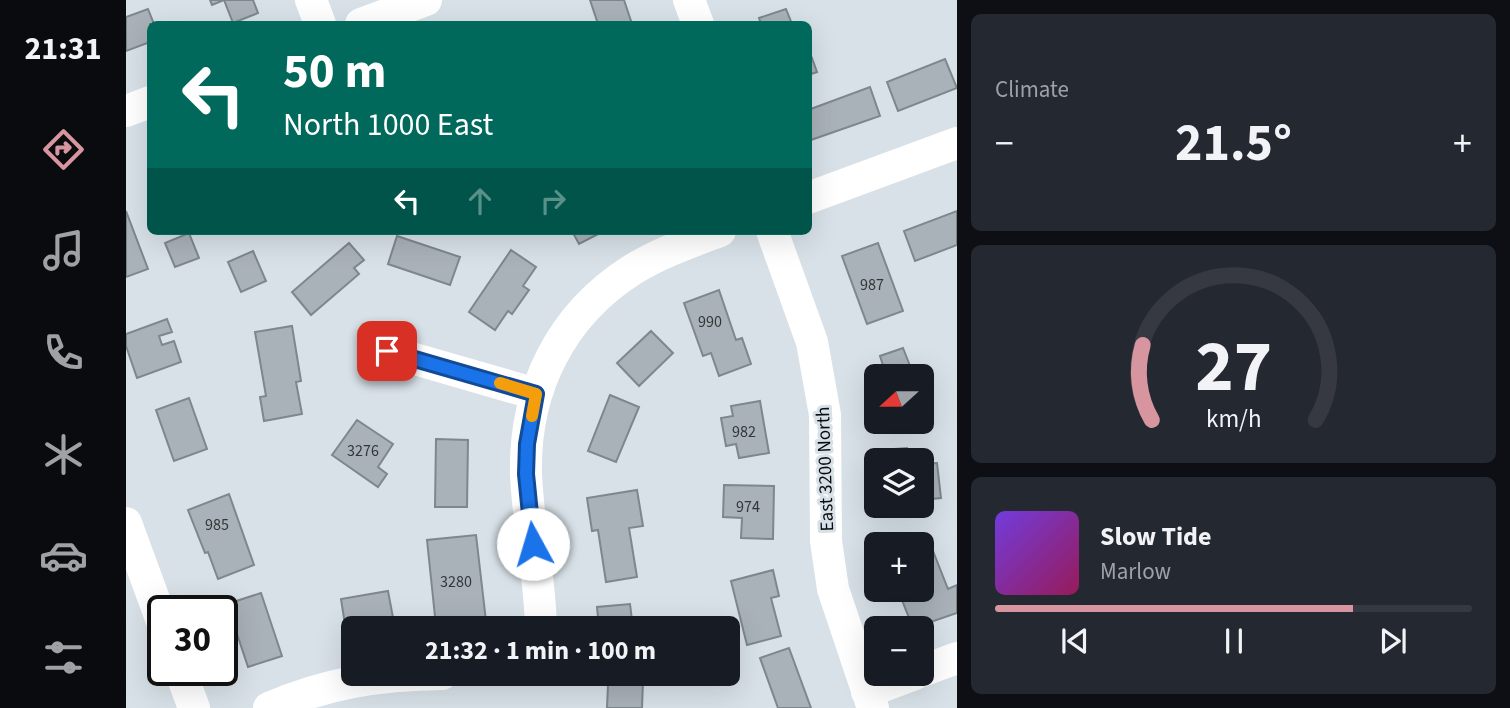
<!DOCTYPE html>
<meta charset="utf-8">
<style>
body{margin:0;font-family:"Source Sans 3",sans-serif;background:#242831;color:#f1f3f6;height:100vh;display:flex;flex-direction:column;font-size:26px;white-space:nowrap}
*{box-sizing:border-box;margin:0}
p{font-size:23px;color:#9ea1a6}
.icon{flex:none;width:38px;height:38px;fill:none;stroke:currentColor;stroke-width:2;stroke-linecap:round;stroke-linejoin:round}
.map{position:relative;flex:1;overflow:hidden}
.panel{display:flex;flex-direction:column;gap:14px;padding:14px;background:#0d0f14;width:553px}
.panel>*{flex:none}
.hud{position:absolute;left:21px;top:21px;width:665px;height:214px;border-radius:10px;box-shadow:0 7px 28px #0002;background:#00695c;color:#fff;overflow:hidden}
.needle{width:46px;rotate:249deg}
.controls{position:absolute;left:738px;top:364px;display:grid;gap:14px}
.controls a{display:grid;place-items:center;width:70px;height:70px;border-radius:10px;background:#171b24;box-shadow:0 7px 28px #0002;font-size:35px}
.speed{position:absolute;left:21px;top:595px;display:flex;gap:14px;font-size:35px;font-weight:700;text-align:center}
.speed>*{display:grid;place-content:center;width:91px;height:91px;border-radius:50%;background:#171b24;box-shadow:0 7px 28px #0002;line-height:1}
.speed .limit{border:4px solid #111;border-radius:10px;background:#fff;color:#111}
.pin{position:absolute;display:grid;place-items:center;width:60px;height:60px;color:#fff;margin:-30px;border-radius:14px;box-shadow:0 4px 10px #0006}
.me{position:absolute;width:77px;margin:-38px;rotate:354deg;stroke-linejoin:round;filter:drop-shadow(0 0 5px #0008)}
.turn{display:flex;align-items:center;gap:24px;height:147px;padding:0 21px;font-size:32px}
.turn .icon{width:91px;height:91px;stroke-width:2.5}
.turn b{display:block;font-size:49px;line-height:60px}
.lanes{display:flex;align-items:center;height:66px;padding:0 21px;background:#0003;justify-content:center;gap:35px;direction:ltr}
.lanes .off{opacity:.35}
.big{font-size:52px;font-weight:700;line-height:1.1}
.panel .tile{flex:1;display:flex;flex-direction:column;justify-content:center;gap:10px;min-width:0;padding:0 24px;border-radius:10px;background:#242831}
.panel .dial{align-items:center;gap:0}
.dial svg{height:182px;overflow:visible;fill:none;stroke:#363941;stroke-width:7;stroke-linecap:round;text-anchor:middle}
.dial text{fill:#f1f3f6;stroke:none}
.song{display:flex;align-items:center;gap:21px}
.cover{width:84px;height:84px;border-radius:10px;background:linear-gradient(135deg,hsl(260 70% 55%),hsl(330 70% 35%))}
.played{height:7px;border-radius:4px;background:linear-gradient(90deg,#d6959f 75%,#363941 75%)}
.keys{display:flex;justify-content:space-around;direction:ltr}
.heat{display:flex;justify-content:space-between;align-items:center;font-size:38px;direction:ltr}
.trip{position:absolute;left:215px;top:616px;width:399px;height:70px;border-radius:10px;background:#171b24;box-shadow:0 7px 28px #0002;font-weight:700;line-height:70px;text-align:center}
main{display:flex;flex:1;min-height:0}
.tab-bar{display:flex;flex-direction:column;width:126px;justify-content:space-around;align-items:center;background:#090b0e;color:#9ea1a6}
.tab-bar .icon{width:49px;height:49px}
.tab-bar .selected{color:#d6959f}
.tab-bar b{font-size:32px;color:#f1f3f6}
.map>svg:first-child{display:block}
.building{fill:#a9b2b8;stroke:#7d878c;stroke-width:2}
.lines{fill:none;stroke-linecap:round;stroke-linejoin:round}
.minor{stroke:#fff;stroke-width:32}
.route-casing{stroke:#114b97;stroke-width:18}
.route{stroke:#1a73e8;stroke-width:12}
.slow{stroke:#f59e0b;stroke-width:12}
.labels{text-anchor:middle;stroke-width:6;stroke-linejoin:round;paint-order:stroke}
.number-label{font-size:16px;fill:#323639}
.street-label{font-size:19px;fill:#0a0d0f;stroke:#d7e1e7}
</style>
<main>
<nav class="tab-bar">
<b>21:31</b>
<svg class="icon selected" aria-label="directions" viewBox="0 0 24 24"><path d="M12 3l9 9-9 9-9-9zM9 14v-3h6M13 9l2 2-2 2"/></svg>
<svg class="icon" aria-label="music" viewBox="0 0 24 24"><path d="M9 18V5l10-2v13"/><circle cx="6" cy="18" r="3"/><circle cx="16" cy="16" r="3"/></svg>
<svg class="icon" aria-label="phone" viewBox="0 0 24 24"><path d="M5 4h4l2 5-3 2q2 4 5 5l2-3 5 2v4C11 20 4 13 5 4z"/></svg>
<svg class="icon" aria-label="climate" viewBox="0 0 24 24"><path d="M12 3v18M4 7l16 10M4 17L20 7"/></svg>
<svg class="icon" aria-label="car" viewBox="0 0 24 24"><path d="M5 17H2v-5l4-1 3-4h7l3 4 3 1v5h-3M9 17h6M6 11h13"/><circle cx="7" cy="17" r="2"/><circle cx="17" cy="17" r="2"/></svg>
<svg class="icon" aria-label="filters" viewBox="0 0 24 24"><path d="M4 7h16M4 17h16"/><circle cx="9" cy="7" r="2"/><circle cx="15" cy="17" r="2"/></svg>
</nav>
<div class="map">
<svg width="831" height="708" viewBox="0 0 831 708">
<rect width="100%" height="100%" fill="#d7e1e7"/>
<path class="building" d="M84 0H127L132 13 107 23 98 0 86 5Z
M464 0H498L506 24H472Z
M22 9 28 24H24V42L0 51V17Z
M660 9 666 24H635L633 18Z
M686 58 691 72 682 75V60Z
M819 59 831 88 772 111 761 82Z
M744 87 754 116 682 141V110Z
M0 211 22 269 0 277Z
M831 211V245L789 261 778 231Z
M446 231H478L453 244Z
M63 233 73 258 49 267 39 243Z
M271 236 334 257 324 285 262 264Z
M223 243 238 260 228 268 233 274 185 315 166 292Z
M752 243 777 311 741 324 716 256Z
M385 250 410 267 397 286 403 290 386 314 382 311 369 330 343 312Z
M127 251 140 281 115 292 102 262Z
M593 290 610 340 616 338 625 364 593 376 585 353 577 356 558 303Z
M41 319 46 332 33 336 36 345 48 341 55 362 11 378 0 346V334Z
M166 326 175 381 170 382 176 414 138 421 134 397 140 396 129 332Z
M525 331 547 353 513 386 491 363Z
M777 348 788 376H756L760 375 754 356Z
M484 395 513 407 490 462 462 451Z
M63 398 81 449 48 461 30 410Z
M634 401 643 453 613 458 610 444 600 446 595 418 607 416 605 406Z
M231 420 267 444 252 467 261 474 252 487 206 455Z
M310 439 342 440 341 507H309Z
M781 448 782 460H756L755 450Z
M811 463 815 498 796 500V464Z
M598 485 648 486 647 539 615 538 616 518 597 517Z
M511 490 517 526 503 528 511 577 480 582 472 530 466 531 461 498Z
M103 494 128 565 92 579 82 552 79 553 62 510Z
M350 535 360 621 310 626 301 540Z
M807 551 822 589 831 585V613L787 628 772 590H796V555Z
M647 570 653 596 645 598 655 636 621 645 605 581Z
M262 591 268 623 220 631 215 599Z
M135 593 156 656 122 667 109 628 103 630 95 606Z
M504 604 507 628H473L471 607Z
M663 648 685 708H652L634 658Z
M473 674H529V681H517L516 708H481L482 685H473Z"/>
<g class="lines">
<path class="minor" d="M185 0 194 24
M563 0 572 24
M235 24 300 0
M0 111 24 102
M682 198 831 143
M646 231 686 342 699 415 700 541 707 589 747 708
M261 351 410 394
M0 523 37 624
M415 628C414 576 402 525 400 474 398 389 435 315 506 270 533 253 565 242 594 231
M54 670 68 708
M796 671 831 658
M741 692 789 674
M143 708C201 683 252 675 316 674"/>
</g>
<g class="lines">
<defs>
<path id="route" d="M261 351 410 394 401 444 400 474 407 544"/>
</defs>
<use href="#route" class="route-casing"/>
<use href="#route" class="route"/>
<path class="slow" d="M374 383 410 394 406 416"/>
</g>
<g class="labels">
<g class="number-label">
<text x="746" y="290">987</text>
<text x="584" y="327">990</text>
<text x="618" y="437">982</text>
<text x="237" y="456">3276</text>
<text x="622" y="512">974</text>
<text x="91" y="530">985</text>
<text x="330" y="587">3280</text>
</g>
<g class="street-label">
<text transform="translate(698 469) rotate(-92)" y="7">East 3200 North</text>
</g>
</g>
</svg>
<div class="controls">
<a><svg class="needle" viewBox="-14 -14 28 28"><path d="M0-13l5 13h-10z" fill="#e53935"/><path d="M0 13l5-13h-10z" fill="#9ea1a6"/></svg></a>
<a><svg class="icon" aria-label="layers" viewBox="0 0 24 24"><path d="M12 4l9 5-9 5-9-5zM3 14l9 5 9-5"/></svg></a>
<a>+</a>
<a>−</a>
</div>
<div class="speed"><div class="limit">30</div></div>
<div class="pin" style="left:261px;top:351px;background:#d93025"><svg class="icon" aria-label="arrive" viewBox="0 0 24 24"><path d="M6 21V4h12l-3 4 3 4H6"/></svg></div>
<svg class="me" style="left:407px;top:544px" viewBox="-20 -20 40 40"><circle r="19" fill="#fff"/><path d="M0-13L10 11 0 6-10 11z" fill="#1a73e8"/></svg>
<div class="trip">21:32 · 1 min · 100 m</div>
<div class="hud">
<div class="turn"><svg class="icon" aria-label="left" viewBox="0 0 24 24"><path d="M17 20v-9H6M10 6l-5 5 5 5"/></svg><div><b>50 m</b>North 1000 East</div></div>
<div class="lanes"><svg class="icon" aria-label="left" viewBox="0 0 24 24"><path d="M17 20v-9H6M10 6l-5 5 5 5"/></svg><svg class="icon off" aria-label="ahead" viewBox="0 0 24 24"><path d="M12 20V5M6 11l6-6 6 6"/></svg><svg class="icon off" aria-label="right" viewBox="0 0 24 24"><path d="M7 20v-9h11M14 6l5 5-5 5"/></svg></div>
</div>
</div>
<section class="panel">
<div class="tile"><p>Climate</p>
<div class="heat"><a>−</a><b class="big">21.5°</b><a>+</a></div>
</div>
<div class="tile dial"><svg viewBox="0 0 100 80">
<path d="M14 69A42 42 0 1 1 86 69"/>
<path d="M14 69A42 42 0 0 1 10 36" stroke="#d6959f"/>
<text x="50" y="56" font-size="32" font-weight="700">27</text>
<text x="50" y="72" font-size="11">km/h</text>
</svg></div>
<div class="tile">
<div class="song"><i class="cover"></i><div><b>Slow Tide</b><p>Marlow</p></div></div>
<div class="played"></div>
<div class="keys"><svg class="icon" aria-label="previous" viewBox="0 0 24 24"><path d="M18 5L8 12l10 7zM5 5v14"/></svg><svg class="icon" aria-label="pause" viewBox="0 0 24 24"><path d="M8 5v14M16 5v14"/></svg><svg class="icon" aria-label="next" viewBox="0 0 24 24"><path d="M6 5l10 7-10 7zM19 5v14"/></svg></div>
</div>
</section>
</main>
